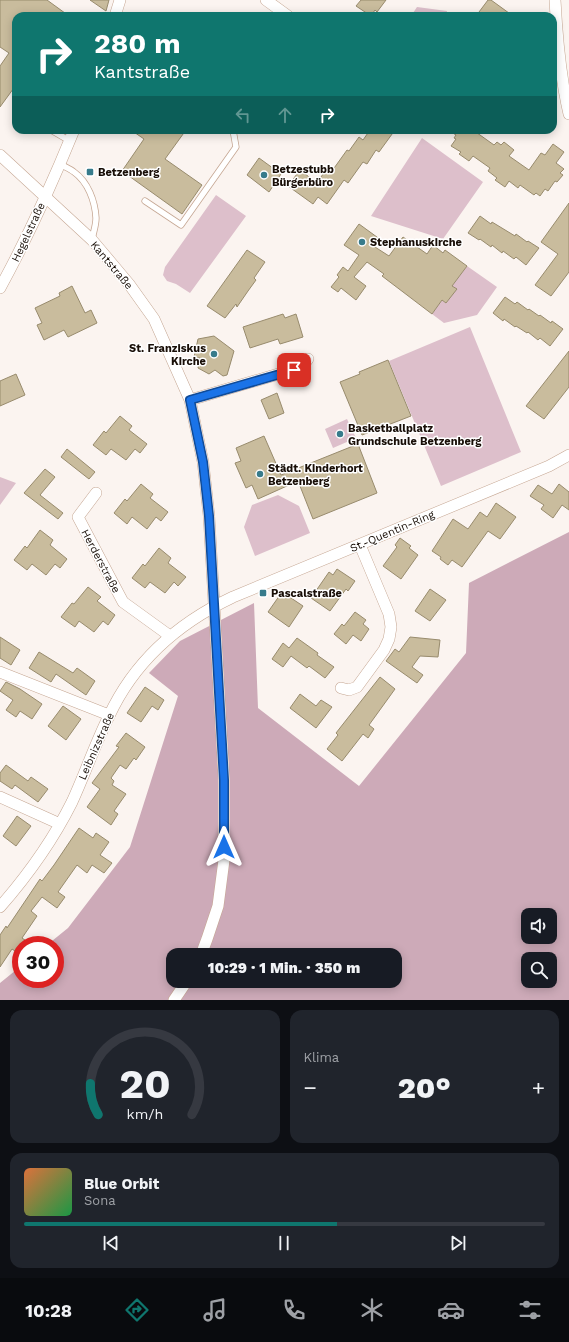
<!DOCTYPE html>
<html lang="de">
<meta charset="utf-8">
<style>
body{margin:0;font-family:"Work Sans",sans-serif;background:#20242c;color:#f1f3f6;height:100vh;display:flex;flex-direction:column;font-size:15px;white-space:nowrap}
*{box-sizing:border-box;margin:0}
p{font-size:13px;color:#9ea1a6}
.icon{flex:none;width:22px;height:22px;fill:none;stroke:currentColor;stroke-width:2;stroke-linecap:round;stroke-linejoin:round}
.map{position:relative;height:1000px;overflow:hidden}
.drawer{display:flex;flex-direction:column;gap:10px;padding:10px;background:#0d0f14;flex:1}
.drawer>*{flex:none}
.guide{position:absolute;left:12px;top:12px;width:545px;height:122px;border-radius:12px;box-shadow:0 2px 10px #0003;background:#0f766e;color:#fff;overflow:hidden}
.fabs{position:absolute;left:521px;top:908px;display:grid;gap:8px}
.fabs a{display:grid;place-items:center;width:36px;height:36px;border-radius:8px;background:#171b24;box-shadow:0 2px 10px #0003;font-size:20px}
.speed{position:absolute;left:12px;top:936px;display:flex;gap:8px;font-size:20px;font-weight:700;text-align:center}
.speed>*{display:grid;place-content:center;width:52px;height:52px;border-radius:50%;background:#171b24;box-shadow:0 2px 10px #0003;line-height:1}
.speed .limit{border:6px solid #d22;background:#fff;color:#111}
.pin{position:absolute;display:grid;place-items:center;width:34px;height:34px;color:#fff;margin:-17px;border-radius:8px;box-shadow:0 2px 6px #0006}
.me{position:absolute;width:44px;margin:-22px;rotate:0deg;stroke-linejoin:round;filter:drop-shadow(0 0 3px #0008)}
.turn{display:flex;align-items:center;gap:14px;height:84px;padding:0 16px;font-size:18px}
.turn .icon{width:52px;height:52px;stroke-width:2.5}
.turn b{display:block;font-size:28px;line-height:34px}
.lanes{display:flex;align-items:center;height:38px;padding:0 16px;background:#0003;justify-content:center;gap:20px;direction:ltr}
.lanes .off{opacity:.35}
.big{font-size:30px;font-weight:800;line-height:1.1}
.drawer .widget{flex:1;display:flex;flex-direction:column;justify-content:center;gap:6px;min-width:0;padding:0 14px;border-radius:12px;background:#20242c}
.drawer .dial{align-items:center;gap:0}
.dial svg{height:104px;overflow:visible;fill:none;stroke:#363941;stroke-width:7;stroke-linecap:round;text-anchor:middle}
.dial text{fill:#f1f3f6;stroke:none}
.song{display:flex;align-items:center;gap:12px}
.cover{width:48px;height:48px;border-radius:6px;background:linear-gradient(135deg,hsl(20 70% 55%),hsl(140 70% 35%))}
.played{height:4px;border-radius:2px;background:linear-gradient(90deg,#0f766e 60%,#363941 60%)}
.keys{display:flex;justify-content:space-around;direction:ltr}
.heat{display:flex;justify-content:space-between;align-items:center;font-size:22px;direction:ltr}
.drawer .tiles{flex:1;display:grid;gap:10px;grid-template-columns:1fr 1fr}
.widget:last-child{grid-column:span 2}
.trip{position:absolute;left:166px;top:948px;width:236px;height:40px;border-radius:12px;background:#171b24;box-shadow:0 2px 10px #0003;font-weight:800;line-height:40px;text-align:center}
.menu{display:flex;height:64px;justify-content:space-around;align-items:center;background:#090b0e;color:#9ea1a6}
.menu .icon{width:28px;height:28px}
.menu .active{color:#0f766e}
.menu b{font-size:18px;color:#f1f3f6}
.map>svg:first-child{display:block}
.green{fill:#ddbfcb}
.forest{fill:#cdaab8;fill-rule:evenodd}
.building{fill:#c9bc9d;stroke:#988b6d}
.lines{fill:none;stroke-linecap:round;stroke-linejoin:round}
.service-casing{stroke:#c5a692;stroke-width:7}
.minor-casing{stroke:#c5a692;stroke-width:12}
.service{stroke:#fff;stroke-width:5.5}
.minor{stroke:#fff;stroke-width:11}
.route-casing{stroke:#114b97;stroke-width:10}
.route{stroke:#1a73e8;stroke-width:7}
.poi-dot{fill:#377b8b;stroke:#fff;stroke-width:1.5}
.labels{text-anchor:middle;stroke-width:3;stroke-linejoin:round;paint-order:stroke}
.poi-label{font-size:11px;font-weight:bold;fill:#180e07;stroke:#fff;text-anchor:start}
.street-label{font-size:11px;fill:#180e07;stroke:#fff}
</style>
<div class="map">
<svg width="569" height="1000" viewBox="0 0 569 1000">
<rect width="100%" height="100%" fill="#fbf4f0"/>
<path class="green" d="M417 7 447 11 446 16H411Z
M422 138 483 182 443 239 371 216Z
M216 195 246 216 190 293 176 284 167 281 163 275 165 267Z
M467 266 497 287 477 315 444 323 432 314 442 300 446 303 456 289 452 286Z
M470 327 521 452 441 486 389 361Z
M347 419 356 438 333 448 325 429Z
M0 477 16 483 0 505Z
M278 495 299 506 310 533 255 556 244 527 252 505Z"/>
<path class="forest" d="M569 532V1000H0V983L21 966V979H55V945H47L68 928 130 847 178 696 149 673 180 641 254 603 258 708 359 786 466 653 469 583ZM528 915H550V937H528ZM173 955H395V981H173ZM528 959H550V981H528Z"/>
<path class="building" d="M0 0H47L69 16H16V85L0 107V66L9 53 0 47Z
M90 0H109L106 11Z
M361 0H386L377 12 375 10 371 16 356 6Z
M488 0H491L513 16H476Z
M131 130H186L165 159 202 185 182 214 122 171 144 139Z
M370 130H395L379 152 376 150 367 164 363 162 348 183 344 180 327 204 318 197 313 204 288 186 300 170 317 183 327 168 332 171 347 150 349 151 359 137 363 140Z
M448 130H473L494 145 497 142 501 145 504 142 514 150 509 156 529 170 541 153 545 155 553 144 564 152 556 163 564 169 560 173 563 175 557 182 555 181 548 191 545 189 540 196 536 193 534 195 520 185 518 188 509 181 505 187 495 180 497 178 488 171 490 168 473 156 469 161 459 154 461 152 451 146 456 139 454 138 456 135Z
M259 158 281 174 269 192 247 175Z
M569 203V272L551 296 535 285 558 254 541 242Z
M480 216 491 224 492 222 515 236 516 234 527 242 528 241 539 248 526 265 516 257 514 259 503 251 502 253 492 245 491 247 480 239 479 240 468 233Z
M359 224 381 240 375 247 389 256 403 237 427 254 433 245 443 253 445 250 467 266 452 286 457 289 446 303 442 300 432 314 382 276 384 274 367 262 354 277 366 286 356 300 341 288 338 292 331 287 339 277 337 275 343 267 348 271 359 255 344 245Z
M247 250 265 262 254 278 256 280 248 291 237 307 236 304 225 318 207 306Z
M72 286 85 313 91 310 97 323 68 337 64 330 44 340 37 325 42 323 35 308 60 296 59 293Z
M505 297 515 304 517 302 528 310 529 309 539 316 540 315 551 323 552 321 563 329 550 346 540 338 538 340 528 332 527 333 516 326 515 327 504 319 503 321 493 313Z
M283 314 285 318 296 314 303 337 280 344 278 339 250 348 243 327Z
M214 336 234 351 227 375 223 376 215 370 209 374 198 368 200 358 194 357 198 339Z
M569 351V387L544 419 526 406Z
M388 360 411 416 362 435 340 382 360 374 359 372Z
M16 374 25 395 0 406V381Z
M277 393 284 413 269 419 261 400Z
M120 416 132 426 129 430 147 444 140 453 135 449 126 460 111 449 106 455 93 445 104 431 106 433Z
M264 436 281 475 358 444 377 493 313 519 298 481 258 499 252 485 246 488 235 463 241 461 236 448Z
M67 449 95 472 89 479 61 457Z
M45 469 55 477 40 495 63 513 58 519 24 493Z
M141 484 153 494 150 498 168 512 161 521 156 517 147 529 132 517 127 524 114 513 125 499 127 501Z
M559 484 569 492V510L562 505 553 518 541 509 544 505 530 496 538 485 552 494Z
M496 503 516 517 500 539 488 531 462 567 452 560 448 565 440 559 441 557 432 551 453 519 468 529 480 512 487 517Z
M40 530 53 540 50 545 67 559 60 568 55 564 46 575 32 564 27 570 14 560 25 546 27 548Z
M400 538 411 546 409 548 418 555 401 579 383 566 397 547 395 545Z
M159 548 171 558 168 563 186 577 178 586 174 582 165 593 150 582 145 588 132 578 143 564 145 566Z
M337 569 355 581 348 591 346 589 330 611 311 598 329 572 333 575Z
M88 587 101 597 97 601 115 615 108 625 103 621 94 632 79 621 75 627 61 617 72 603 74 604Z
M430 589 446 600 430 621 415 611Z
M282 592 303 606 289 627 268 612Z
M355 612 366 620 363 624 369 629 361 641 353 635 346 644 334 634 342 624 344 626Z
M0 637 20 650 11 665 0 658Z
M410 637 440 640 438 657 420 656 412 667 423 675 417 683 386 661 395 649 399 652Z
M297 638 318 653 317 655 334 667 325 678 309 666 307 668 291 656 283 667 272 659 283 643 289 648Z
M39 652 73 673 77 668 95 681 86 695 56 674 51 682 29 668Z
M380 677 395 689 369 725 374 729 368 738 363 734 342 761 327 749 338 735 336 733Z
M6 682 20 689 42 704 32 719 20 711 16 717 6 710 13 700 0 691Z
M145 687 164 700 158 710 152 706 141 722 127 713Z
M300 694 316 706 321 700 332 707 316 728 290 708Z
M63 706 81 719 66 740 48 726Z
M126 733 145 747 136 760 134 758 126 769 120 765 111 778 114 781 112 785 126 794 114 811 118 814 111 825 87 807 100 789 92 783 119 747 116 746Z
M6 765 28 781 31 777 48 789 38 802 15 785 12 789 0 781V773Z
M17 816 31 826 16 846 3 836Z
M79 828 93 838 96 833 109 842 100 855 112 863 104 873 92 865 87 873 77 865 58 892 65 897 57 908 42 897 31 911 37 916 22 938 32 945H21V955L12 949 0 967V935L6 926 7 928 40 879 42 881 54 865Z"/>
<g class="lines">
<defs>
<path id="service" d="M51 130 70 141
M60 164C65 167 70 169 74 172 88 182 95 201 96 218 96 226 93 233 92 240
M145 201 181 225 236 147 233 130"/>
<path id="minor" d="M266 0 288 16
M555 0C557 38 560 76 569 114
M115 16 120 0
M0 155 92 240 129 284 154 319 190 400 203 462 209 516 224 779V860L218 906 207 939 201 955
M0 288C28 237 52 184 74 130
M190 400 302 367 308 359
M96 493 78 517 123 602 170 636
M0 672 109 715
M341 688 349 690 357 687 384 650 389 639 391 627 389 614 360 545
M0 797 60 824
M0 907C28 875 53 840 72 802 85 774 95 744 109 716 135 660 178 623 233 597L549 466 569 455
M174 1000 187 981"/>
</defs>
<use href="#service" class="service-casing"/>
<use href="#minor" class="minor-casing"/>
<use href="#service" class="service"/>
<use href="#minor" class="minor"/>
</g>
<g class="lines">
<defs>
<path id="route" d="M224 847V780L209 516 203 462 190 400 294 370"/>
</defs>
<use href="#route" class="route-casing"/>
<use href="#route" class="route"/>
</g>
<g class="poi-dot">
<rect x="86" y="168" width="8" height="8" rx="2"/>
<circle cx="264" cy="175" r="4"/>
<circle cx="362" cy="242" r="4"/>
<circle cx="214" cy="354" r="4"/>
<circle cx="340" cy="434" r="4"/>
<circle cx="260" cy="474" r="4"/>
<rect x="259" y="589" width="8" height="8" rx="2"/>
</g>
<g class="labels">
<g class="poi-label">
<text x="272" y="173">Betzestubb<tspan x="272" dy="13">Bürgerbüro</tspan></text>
<text x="98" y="176">Betzenberg</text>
<text x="370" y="246">Stephanuskirche</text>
<text x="206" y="352" text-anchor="end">St. Franziskus<tspan x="206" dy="13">Kirche</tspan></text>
<text x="348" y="432">Basketballplatz<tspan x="348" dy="13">Grundschule Betzenberg</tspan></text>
<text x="268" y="472">Städt. Kinderhort<tspan x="268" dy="13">Betzenberg</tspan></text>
<text x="271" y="597">Pascalstraße</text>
</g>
<g class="street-label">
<text transform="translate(28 232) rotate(-65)" y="4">Hegelstraße</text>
<text transform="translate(112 265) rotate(50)" y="4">Kantstraße</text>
<text transform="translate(392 531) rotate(-23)" y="4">St.-Quentin-Ring</text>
<text transform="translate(101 561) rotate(62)" y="4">Herderstraße</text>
<text transform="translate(96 746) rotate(-66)" y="4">Leibnizstraße</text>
</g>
</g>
</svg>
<div class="fabs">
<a><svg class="icon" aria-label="sound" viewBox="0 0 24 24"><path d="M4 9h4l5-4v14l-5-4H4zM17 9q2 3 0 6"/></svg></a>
<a><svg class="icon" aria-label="search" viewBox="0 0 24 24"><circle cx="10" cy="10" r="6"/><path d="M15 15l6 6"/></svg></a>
</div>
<div class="speed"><div class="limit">30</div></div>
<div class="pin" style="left:294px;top:370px;background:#d93025"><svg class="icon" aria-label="arrive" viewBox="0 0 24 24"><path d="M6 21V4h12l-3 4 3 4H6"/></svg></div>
<svg class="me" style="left:224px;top:847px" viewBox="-20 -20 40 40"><path d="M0-17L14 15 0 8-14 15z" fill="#1a73e8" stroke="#fff" stroke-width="4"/></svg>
<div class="trip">10:29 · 1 Min. · 350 m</div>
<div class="guide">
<div class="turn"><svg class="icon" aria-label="right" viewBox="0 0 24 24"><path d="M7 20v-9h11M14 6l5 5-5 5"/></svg><div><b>280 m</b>Kantstraße</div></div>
<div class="lanes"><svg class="icon off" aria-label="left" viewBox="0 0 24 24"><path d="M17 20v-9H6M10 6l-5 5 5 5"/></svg><svg class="icon off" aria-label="ahead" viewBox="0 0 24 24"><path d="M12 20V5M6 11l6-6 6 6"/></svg><svg class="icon" aria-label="right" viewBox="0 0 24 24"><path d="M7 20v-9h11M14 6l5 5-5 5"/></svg></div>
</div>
</div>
<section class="drawer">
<div class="tiles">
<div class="widget dial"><svg viewBox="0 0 100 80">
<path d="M14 69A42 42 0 1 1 86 69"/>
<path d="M14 69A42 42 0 0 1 8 45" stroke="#0f766e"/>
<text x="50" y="56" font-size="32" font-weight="700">20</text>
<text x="50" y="72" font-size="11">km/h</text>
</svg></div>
<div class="widget"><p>Klima</p>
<div class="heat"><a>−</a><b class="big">20°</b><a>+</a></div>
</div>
<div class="widget">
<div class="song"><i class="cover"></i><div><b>Blue Orbit</b><p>Sona</p></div></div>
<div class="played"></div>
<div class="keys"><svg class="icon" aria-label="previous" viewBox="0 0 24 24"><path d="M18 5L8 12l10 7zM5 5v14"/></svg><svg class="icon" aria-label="pause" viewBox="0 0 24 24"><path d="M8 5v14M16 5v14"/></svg><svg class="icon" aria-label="next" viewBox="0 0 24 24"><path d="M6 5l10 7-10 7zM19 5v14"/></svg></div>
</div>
</div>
</section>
<nav class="menu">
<b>10:28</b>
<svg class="icon active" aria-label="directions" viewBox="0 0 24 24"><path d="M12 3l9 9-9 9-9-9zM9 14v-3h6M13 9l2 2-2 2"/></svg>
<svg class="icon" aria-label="music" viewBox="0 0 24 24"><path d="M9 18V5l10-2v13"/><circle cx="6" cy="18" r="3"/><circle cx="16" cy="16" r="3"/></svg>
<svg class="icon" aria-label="phone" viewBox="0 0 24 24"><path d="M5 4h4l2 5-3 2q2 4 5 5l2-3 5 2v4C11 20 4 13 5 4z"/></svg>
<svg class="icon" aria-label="climate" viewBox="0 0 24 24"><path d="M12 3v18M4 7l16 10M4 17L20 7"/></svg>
<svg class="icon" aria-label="car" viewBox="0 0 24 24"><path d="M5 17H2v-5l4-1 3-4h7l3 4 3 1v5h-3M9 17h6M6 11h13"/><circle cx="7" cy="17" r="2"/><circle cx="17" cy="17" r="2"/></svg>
<svg class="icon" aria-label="filters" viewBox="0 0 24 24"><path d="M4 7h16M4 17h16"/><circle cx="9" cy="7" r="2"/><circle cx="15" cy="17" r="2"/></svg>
</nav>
